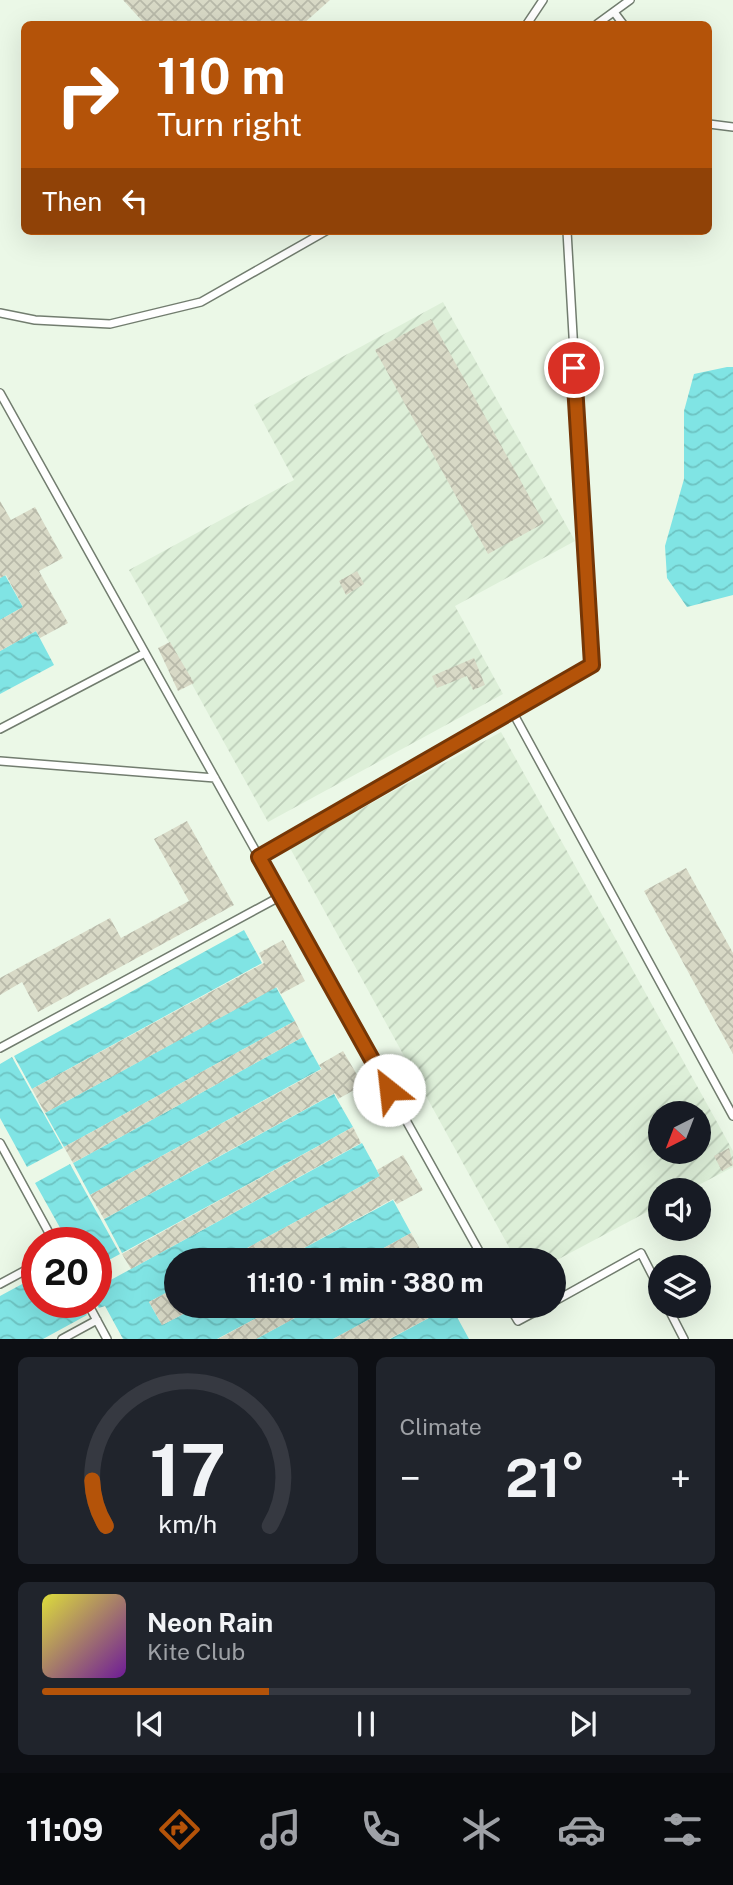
<!DOCTYPE html>
<meta charset="utf-8">
<style>
body{margin:0;font-family:"Public Sans",sans-serif;background:#20242c;color:#f1f3f6;height:100vh;display:flex;flex-direction:column;font-size:26px;white-space:nowrap}
*{box-sizing:border-box;margin:0}
p{font-size:23px;color:#9ea1a6}
.icon{flex:none;width:38px;height:38px;fill:none;stroke:currentColor;stroke-width:2;stroke-linecap:round;stroke-linejoin:round}
.map{position:relative;height:1339px;overflow:hidden}
.drawer{display:flex;flex-direction:column;gap:18px;padding:18px;background:#0d0f14;flex:1}
.drawer>*{flex:none}
.top-card{position:absolute;left:21px;top:21px;width:691px;height:214px;border-radius:10px;box-shadow:0 7px 28px #0002;background:#b45309;color:#fff;overflow:hidden}
.needle{width:46px;rotate:222deg}
.fabs{position:absolute;left:648px;top:1101px;display:grid;gap:14px}
.fabs a{display:grid;place-items:center;width:63px;height:63px;border-radius:50%;background:#171b24;box-shadow:0 7px 28px #0002;font-size:35px}
.speed{position:absolute;left:21px;top:1227px;display:flex;gap:14px;font-size:35px;font-weight:700;text-align:center}
.speed>*{display:grid;place-content:center;width:91px;height:91px;border-radius:50%;background:#171b24;box-shadow:0 7px 28px #0002;line-height:1}
.speed .limit{border:10px solid #d22;background:#fff;color:#111}
.pin{position:absolute;display:grid;place-items:center;width:60px;height:60px;color:#fff;margin:-30px;border:4px solid #fff;border-radius:50%;box-shadow:0 2px 7px #0007}
.me{position:absolute;width:77px;margin:-38px;rotate:331deg;stroke-linejoin:round;filter:drop-shadow(0 0 5px #0008)}
.turn{display:flex;align-items:center;gap:24px;height:147px;padding:0 21px;font-size:32px}
.turn .icon{width:91px;height:91px;stroke-width:2.5}
.turn b{display:block;font-size:49px;line-height:60px}
.then{display:flex;align-items:center;height:66px;padding:0 21px;background:#0003;gap:14px;font-size:26px}
.big{font-size:52px;font-weight:700;line-height:1.1}
.drawer .widget{flex:1;display:flex;flex-direction:column;justify-content:center;gap:10px;min-width:0;padding:0 24px;border-radius:10px;background:#20242c}
.drawer .dial{align-items:center;gap:0}
.dial svg{height:182px;overflow:visible;fill:none;stroke:#363941;stroke-width:7;stroke-linecap:round;text-anchor:middle}
.dial text{fill:#f1f3f6;stroke:none}
.song{display:flex;align-items:center;gap:21px}
.cover{width:84px;height:84px;border-radius:10px;background:linear-gradient(135deg,hsl(60 70% 55%),hsl(280 70% 35%))}
.played{height:7px;border-radius:4px;background:linear-gradient(90deg,#b45309 35%,#363941 35%)}
.keys{display:flex;justify-content:space-around;direction:ltr}
.heat{display:flex;justify-content:space-between;align-items:center;font-size:38px;direction:ltr}
.drawer .tiles{flex:1;display:grid;gap:18px;grid-template-columns:1fr 1fr}
.widget:last-child{grid-column:span 2}
.trip{position:absolute;left:164px;top:1248px;width:402px;height:70px;border-radius:35px;background:#171b24;box-shadow:0 7px 28px #0002;font-weight:700;line-height:70px;text-align:center}
.tabs{display:flex;height:112px;justify-content:space-around;align-items:center;background:#090b0e;color:#9ea1a6}
.tabs .icon{width:49px;height:49px}
.tabs .on{color:#b45309}
.tabs b{font-size:32px;color:#f1f3f6}
.map>svg:first-child{display:block}
.industrial{fill:url(#industrial-furrows);fill-rule:evenodd}
.water{fill:url(#water-waves)}
.building{fill:url(#building-cross-hatch)}
.lines{fill:none;stroke-linecap:round;stroke-linejoin:round}
.service-casing{stroke:#727d6f;stroke-width:10}
.service{stroke:#fff;stroke-width:7}
.route-casing{stroke:#753606;stroke-width:18}
.route{stroke:#b45309;stroke-width:12}
</style>
<div class="map">
<svg width="733" height="1339" viewBox="0 0 733 1339">
<defs>
<pattern id="industrial-furrows" width="10" height="10" patternUnits="userSpaceOnUse" patternTransform="scale(1.75)"><rect width="10" height="10" fill="#ddefd8"/><path d="M-1 1l2-2M0 10L10 0M9 11l2-2" fill="none" stroke="#bcccb8"/></pattern>
<pattern id="water-waves" width="16" height="10" patternUnits="userSpaceOnUse" patternTransform="scale(1.75)"><rect width="16" height="10" fill="#80e4e4"/><path d="M0 5q4-4 8 0t8 0" fill="none" stroke="#6dc3c2"/></pattern>
<pattern id="building-cross-hatch" width="8" height="8" patternUnits="userSpaceOnUse" patternTransform="scale(1.75)"><rect width="8" height="8" fill="#d8d9c6"/><path d="M0 0l8 8M0 8l8-8" fill="none" stroke="#b8b9a9"/></pattern>
</defs>
<rect width="100%" height="100%" fill="#ebf8e7"/>
<path class="industrial" d="M443 302 575 541 455 606 503 694 268 822 129 570 294 480 254 405Z
M501 732 733 1151V1167L689 1190H660V1205L555 1261 516 1260 290 848ZM660 1113H698V1152H660Z"/>
<path class="water" d="M727 367H733V595L687 607 667 578 665 546 684 479V411L694 374Z
M5 575 23 607 0 620V578Z
M36 631 54 665 0 694V651Z
M244 930 262 963 32 1089 14 1056Z
M276 987 295 1021 64 1147 45 1113Z
M303 1037 321 1069 90 1195 73 1163Z
M12 1057 63 1148 27 1167 0 1118V1064Z
M334 1094 353 1127 122 1253 104 1219Z
M362 1143 380 1176 225 1260H177V1287L149 1302 162 1325 199 1306H279L217 1339H123L105 1306 99 1308 95 1302 96 1288Z
M70 1164 120 1254 96 1267V1242H68L35 1183Z
M393 1200 411 1233 362 1260H282Z
M37 1276V1302H80L87 1315 43 1339H0V1296Z
M317 1306H394L333 1339H256Z
M451 1306 469 1339H390Z"/>
<path class="building" d="M123 0H330L303 24H145Z
M431 319 544 523 488 554 375 350Z
M0 501 11 520 35 507 63 558 39 571 68 623 40 638 36 631 0 651V620L23 607 6 575 0 578Z
M357 571 364 584 346 595 339 581Z
M170 642 194 683 178 691 158 648Z
M474 658 485 685 473 690 467 676 437 688 432 676Z
M187 821 234 905 38 1012 22 982 0 995V978L110 918 121 938 189 901 154 839Z
M686 868 733 953V1054L644 891Z
M283 940 305 981 281 994 277 987 45 1113 32 1089 264 963 259 953Z
M295 1021 303 1037 73 1163 64 1147Z
M343 1051 363 1085 338 1099 335 1093 104 1219 90 1195 322 1069 319 1065Z
M353 1127 361 1143 131 1269 122 1254Z
M729 1148 733 1165 722 1171 714 1156Z
M403 1155 423 1190 397 1204 393 1199 282 1260H225L380 1176 377 1170Z
M411 1233 420 1249 400 1260H362Z
M177 1287V1306H199L162 1325 149 1302Z
M279 1306H317L256 1339H218Z
M394 1306H451L389 1339H333Z"/>
<g class="lines">
<defs>
<path id="service" d="M614 12 623 24
M527 24 543 0
M597 24 630 0
M709 124 733 127
M0 313 35 320 110 324 201 302 326 231
M0 393 484 1260
M512 711 733 1116
M0 729 145 653
M0 761 215 778
M259 857 592 665 567 231
M0 1048 281 896
M0 1143 54 1242
M0 1284 37 1264
M555 1301 641 1253 660 1290
M87 1302 107 1339
M509 1306 518 1321 546 1306
M667 1306 684 1339
M62 1339 97 1320"/>
</defs>
<use href="#service" class="service-casing"/>
<use href="#service" class="service"/>
</g>
<g class="lines">
<defs>
<path id="route" d="M389 1090 259 857 592 665 574 368"/>
</defs>
<use href="#route" class="route-casing"/>
<use href="#route" class="route"/>
</g>
</svg>
<div class="fabs">
<a><svg class="needle" viewBox="-14 -14 28 28"><path d="M0-13l5 13h-10z" fill="#e53935"/><path d="M0 13l5-13h-10z" fill="#9ea1a6"/></svg></a>
<a><svg class="icon" aria-label="sound" viewBox="0 0 24 24"><path d="M4 9h4l5-4v14l-5-4H4zM17 9q2 3 0 6"/></svg></a>
<a><svg class="icon" aria-label="layers" viewBox="0 0 24 24"><path d="M12 4l9 5-9 5-9-5zM3 14l9 5 9-5"/></svg></a>
</div>
<div class="speed"><div class="limit">20</div></div>
<div class="pin" style="left:574px;top:368px;background:#d93025"><svg class="icon" aria-label="arrive" viewBox="0 0 24 24"><path d="M6 21V4h12l-3 4 3 4H6"/></svg></div>
<svg class="me" style="left:389px;top:1090px" viewBox="-20 -20 40 40"><circle r="19" fill="#fff"/><path d="M0-13L10 11 0 6-10 11z" fill="#b45309"/></svg>
<div class="trip">11:10 · 1 min · 380 m</div>
<div class="top-card">
<div class="turn"><svg class="icon" aria-label="right" viewBox="0 0 24 24"><path d="M7 20v-9h11M14 6l5 5-5 5"/></svg><div><b>110 m</b>Turn right</div></div>
<div class="then">Then<svg class="icon" aria-label="left" viewBox="0 0 24 24"><path d="M17 20v-9H6M10 6l-5 5 5 5"/></svg></div>
</div>
</div>
<section class="drawer">
<div class="tiles">
<div class="widget dial"><svg viewBox="0 0 100 80">
<path d="M14 69A42 42 0 1 1 86 69"/>
<path d="M14 69A42 42 0 0 1 8 49" stroke="#b45309"/>
<text x="50" y="56" font-size="32" font-weight="700">17</text>
<text x="50" y="72" font-size="11">km/h</text>
</svg></div>
<div class="widget"><p>Climate</p>
<div class="heat"><a>−</a><b class="big">21°</b><a>+</a></div>
</div>
<div class="widget">
<div class="song"><i class="cover"></i><div><b>Neon Rain</b><p>Kite Club</p></div></div>
<div class="played"></div>
<div class="keys"><svg class="icon" aria-label="previous" viewBox="0 0 24 24"><path d="M18 5L8 12l10 7zM5 5v14"/></svg><svg class="icon" aria-label="pause" viewBox="0 0 24 24"><path d="M8 5v14M16 5v14"/></svg><svg class="icon" aria-label="next" viewBox="0 0 24 24"><path d="M6 5l10 7-10 7zM19 5v14"/></svg></div>
</div>
</div>
</section>
<nav class="tabs">
<b>11:09</b>
<svg class="icon on" aria-label="directions" viewBox="0 0 24 24"><path d="M12 3l9 9-9 9-9-9zM9 14v-3h6M13 9l2 2-2 2"/></svg>
<svg class="icon" aria-label="music" viewBox="0 0 24 24"><path d="M9 18V5l10-2v13"/><circle cx="6" cy="18" r="3"/><circle cx="16" cy="16" r="3"/></svg>
<svg class="icon" aria-label="phone" viewBox="0 0 24 24"><path d="M5 4h4l2 5-3 2q2 4 5 5l2-3 5 2v4C11 20 4 13 5 4z"/></svg>
<svg class="icon" aria-label="climate" viewBox="0 0 24 24"><path d="M12 3v18M4 7l16 10M4 17L20 7"/></svg>
<svg class="icon" aria-label="car" viewBox="0 0 24 24"><path d="M5 17H2v-5l4-1 3-4h7l3 4 3 1v5h-3M9 17h6M6 11h13"/><circle cx="7" cy="17" r="2"/><circle cx="17" cy="17" r="2"/></svg>
<svg class="icon" aria-label="filters" viewBox="0 0 24 24"><path d="M4 7h16M4 17h16"/><circle cx="9" cy="7" r="2"/><circle cx="15" cy="17" r="2"/></svg>
</nav>
